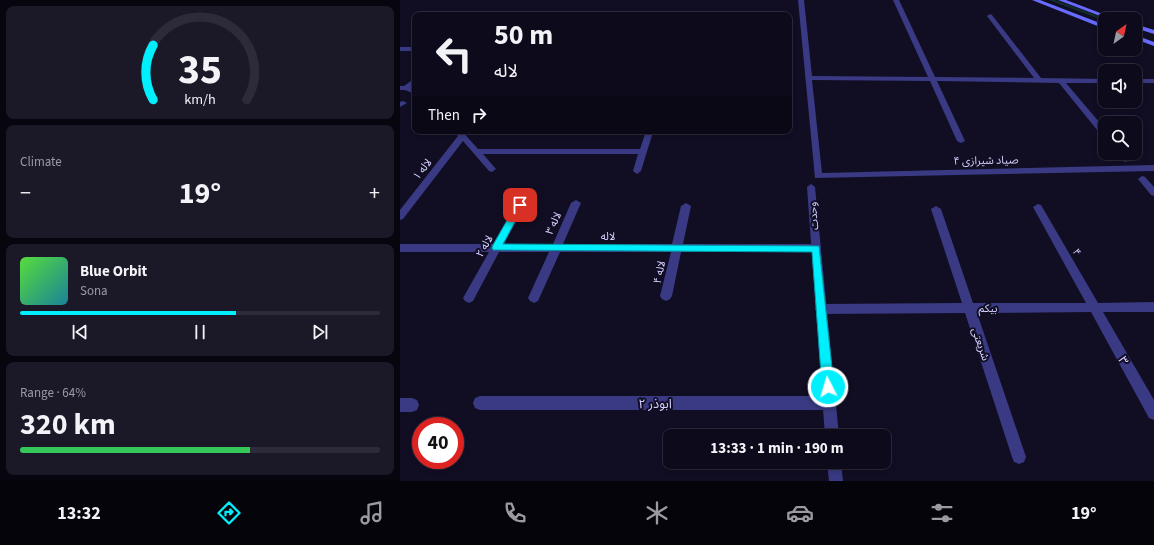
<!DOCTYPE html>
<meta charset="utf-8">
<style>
body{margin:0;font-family:"Source Sans 3","Noto Sans Arabic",sans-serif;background:#1b1828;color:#f1f3f6;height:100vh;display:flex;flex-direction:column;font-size:15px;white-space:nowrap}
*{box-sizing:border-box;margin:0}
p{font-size:13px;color:#9a9aa3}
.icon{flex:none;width:22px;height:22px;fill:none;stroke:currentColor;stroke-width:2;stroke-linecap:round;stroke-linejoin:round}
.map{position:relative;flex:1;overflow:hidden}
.side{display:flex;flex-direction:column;gap:6px;padding:6px;background:#07060f;width:400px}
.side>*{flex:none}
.top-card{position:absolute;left:12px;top:12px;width:380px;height:122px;border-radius:8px;box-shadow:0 2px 6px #0003,0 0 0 1px #2d2b3a;background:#0d0a1b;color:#f1f3f6;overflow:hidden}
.needle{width:26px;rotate:33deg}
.tools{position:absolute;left:698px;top:12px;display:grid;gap:8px}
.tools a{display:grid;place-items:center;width:44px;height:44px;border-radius:8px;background:#0d0a1b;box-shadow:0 2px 6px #0003,0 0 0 1px #2d2b3a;font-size:20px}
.speed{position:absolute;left:12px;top:417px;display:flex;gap:8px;font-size:20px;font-weight:700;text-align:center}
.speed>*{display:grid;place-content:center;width:52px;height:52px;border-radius:50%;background:#0d0a1b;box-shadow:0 2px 6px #0003,0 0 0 1px #2d2b3a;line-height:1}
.speed .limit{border:6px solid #d22;background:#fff;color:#111}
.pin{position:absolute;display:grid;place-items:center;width:34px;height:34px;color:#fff;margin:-17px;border-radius:8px;box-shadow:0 2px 6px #0006}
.me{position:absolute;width:44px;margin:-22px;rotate:355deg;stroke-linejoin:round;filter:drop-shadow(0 0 3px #0008)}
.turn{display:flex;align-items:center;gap:14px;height:84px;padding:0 16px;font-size:18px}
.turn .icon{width:52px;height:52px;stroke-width:2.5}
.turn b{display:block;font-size:28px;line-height:34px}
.then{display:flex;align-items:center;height:38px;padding:0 16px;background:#0003;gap:8px;font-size:15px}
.big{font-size:30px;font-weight:700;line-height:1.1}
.side .widget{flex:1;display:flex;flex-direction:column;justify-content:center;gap:6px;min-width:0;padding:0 14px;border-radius:8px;background:#1b1828}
.side .dial{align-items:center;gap:0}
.dial svg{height:104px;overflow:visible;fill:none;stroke:#2d2b3a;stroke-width:7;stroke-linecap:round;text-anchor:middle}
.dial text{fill:#f1f3f6;stroke:none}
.song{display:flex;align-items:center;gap:12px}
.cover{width:48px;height:48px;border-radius:6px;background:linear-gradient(135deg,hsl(110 70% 55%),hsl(190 70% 35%))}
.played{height:4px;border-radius:2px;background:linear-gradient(90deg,#00effc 60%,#2d2b3a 60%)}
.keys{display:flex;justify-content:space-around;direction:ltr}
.heat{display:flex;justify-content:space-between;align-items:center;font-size:22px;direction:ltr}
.charge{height:6px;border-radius:3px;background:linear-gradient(90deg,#34c759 64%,#2d2b3a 0)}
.trip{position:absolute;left:263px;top:429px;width:228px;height:40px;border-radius:8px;background:#0d0a1b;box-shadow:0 2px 6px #0003,0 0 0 1px #2d2b3a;font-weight:700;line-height:40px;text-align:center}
.menu{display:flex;height:64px;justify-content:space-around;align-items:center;background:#05040b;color:#9a9aa3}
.menu .icon{width:28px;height:28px}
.menu .current{color:#00effc}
.menu b{font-size:18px;color:#f1f3f6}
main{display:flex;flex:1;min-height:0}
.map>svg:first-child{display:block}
.green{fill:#112e2b}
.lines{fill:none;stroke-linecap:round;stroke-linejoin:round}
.minor{fill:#393a83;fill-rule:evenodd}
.tertiary{fill:#393a83;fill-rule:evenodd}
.secondary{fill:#686bff;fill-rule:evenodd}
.route{fill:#00effc;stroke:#009ba4}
.labels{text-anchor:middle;stroke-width:4;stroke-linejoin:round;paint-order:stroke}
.street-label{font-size:11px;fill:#d4d1ff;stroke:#110e24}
.near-street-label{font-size:13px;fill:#d4d1ff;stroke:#110e24}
</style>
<main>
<section class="side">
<div class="widget dial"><svg viewBox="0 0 100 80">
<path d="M14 69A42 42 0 1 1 86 69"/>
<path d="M14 69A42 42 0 0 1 14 27" stroke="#00effc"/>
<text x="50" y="56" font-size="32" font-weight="700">35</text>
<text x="50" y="72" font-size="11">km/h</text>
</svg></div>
<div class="widget"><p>Climate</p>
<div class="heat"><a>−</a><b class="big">19°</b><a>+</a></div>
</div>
<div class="widget">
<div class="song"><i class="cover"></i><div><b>Blue Orbit</b><p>Sona</p></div></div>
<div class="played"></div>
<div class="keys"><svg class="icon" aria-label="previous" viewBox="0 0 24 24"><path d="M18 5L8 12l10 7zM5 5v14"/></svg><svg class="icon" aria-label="pause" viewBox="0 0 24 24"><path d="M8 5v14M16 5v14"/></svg><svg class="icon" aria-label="next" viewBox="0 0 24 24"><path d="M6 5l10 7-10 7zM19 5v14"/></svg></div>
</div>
<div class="widget"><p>Range · 64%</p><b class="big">320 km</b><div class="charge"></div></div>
</section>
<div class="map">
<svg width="754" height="481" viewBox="0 0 754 481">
<rect width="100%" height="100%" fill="#110e24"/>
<path class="green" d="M649 0H655L707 19H705V21Z"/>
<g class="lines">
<path class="minor" d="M398 0H404L412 76 528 77 493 0H499L535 77 634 78 587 16 590 14 592 15 641 78 705 79V83H666L705 129V136H702L659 83 537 81 565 141 561 143 557 141 530 81 412 80 422 173 754 165V171L415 178Z
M0 47H15V51H0Z
M15 78V84L11 88 15 89V94L5 90H0V86H4Z
M735 79H754V83H735Z
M3 101 7 103 0 107V102Z
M54 131H62L78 149H240L246 131 253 132 241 171 237 174 233 171 238 154H83L96 169 92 172 89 171 63 141 3 219 0 220V210L58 136Z
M717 153H725L730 159 726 162 723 161Z
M742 176 745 177 754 187V196L751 195 738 179Z
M176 200 181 203 163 244H272L281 206 286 203 291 206 283 244H416L420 245 421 248 420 251 416 252H281L272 296 270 299 266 301 262 299 260 296 271 252H160L138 301 134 303 130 301 128 298 149 252H99L73 301 69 303 65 301 63 298 89 252H0V244H93L117 203 120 202 125 205 104 244H153L171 203Z
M638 204 641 205 698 303 754 302V312H703L754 400V420L749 418 691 312 577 313 626 457 624 462 619 464 614 462 612 457 565 313 421 314 417 312 415 309 417 306 421 304 562 303 531 209 536 206 541 209 573 303H686L633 207Z
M80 396H429L434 398 436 403 434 408 429 410H80L75 408 73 403 75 398Z
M0 398H12L17 400 19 405 17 410 12 412H0Z"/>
<path class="tertiary" d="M411 184 415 187 439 436H425L407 187Z
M427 462H441L443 481H429Z"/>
<path class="secondary" d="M632 0H640L705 25V29Z
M658 0H666L716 19H708Z
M735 24 754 30V34L735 28Z
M735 35 754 42V46L735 39Z"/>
</g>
<path class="route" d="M120 202 124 205 103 244 419 246 434 387 432 391 428 393 424 391 422 387 412 252 93 250 92 248 93 245 117 203Z"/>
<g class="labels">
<g class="street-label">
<text transform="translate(586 160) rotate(-1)" y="4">صیاد شیرازی ۴</text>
<text transform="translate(22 169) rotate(-52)" y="4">لاله ۱</text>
<text transform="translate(413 216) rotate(-95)" y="4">وحدت</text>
<text transform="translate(153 223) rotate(-66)" y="4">لاله ۳</text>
<text x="208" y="240">لاله</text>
<text transform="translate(84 246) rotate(-61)" y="4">لاله ۲</text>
<text transform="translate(677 252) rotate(61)" y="4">۴</text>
<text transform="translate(259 272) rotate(-78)" y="4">لاله ۴</text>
<text x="588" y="312">بیکم</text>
<text transform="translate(581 344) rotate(71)" y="4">شریعتی</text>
</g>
<g class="near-street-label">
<text transform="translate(724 360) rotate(61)" y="5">۳</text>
<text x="255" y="408">ابوذر ۲</text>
</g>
</g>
</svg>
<div class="tools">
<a><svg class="needle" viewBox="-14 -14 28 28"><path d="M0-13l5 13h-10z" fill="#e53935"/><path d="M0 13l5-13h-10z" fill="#9a9aa3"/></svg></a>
<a><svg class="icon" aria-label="sound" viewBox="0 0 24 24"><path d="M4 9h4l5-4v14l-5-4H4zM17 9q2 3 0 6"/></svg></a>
<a><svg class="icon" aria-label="search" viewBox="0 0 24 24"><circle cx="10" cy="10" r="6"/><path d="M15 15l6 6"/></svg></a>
</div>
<div class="speed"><div class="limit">40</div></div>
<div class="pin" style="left:120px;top:205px;background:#d93025"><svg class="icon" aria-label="arrive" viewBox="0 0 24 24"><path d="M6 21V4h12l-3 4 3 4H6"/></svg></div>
<svg class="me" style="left:428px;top:387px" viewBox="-20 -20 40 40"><circle r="17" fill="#00effc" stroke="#fff" stroke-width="3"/><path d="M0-11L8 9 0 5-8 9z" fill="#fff"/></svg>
<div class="trip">13:33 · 1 min · 190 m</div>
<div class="top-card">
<div class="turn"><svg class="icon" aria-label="left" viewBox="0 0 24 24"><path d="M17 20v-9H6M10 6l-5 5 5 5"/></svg><div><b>50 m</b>لاله</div></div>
<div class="then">Then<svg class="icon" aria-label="right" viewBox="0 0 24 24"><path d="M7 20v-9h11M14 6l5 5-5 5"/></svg></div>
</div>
</div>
</main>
<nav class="menu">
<b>13:32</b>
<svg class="icon current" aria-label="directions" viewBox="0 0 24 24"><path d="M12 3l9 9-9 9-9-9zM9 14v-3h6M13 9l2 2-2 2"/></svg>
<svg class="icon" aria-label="music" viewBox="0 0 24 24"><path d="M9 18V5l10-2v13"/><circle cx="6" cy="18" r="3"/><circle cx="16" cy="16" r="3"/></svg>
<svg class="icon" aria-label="phone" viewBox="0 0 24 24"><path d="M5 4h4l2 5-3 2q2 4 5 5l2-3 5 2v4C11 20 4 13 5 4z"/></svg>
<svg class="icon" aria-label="climate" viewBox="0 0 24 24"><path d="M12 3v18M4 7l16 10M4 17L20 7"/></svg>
<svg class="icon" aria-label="car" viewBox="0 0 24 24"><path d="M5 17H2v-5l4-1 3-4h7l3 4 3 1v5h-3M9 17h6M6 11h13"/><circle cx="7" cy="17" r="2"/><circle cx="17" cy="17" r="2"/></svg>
<svg class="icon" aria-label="filters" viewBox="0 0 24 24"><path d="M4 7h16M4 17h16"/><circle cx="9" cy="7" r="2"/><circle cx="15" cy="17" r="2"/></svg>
<b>19°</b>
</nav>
